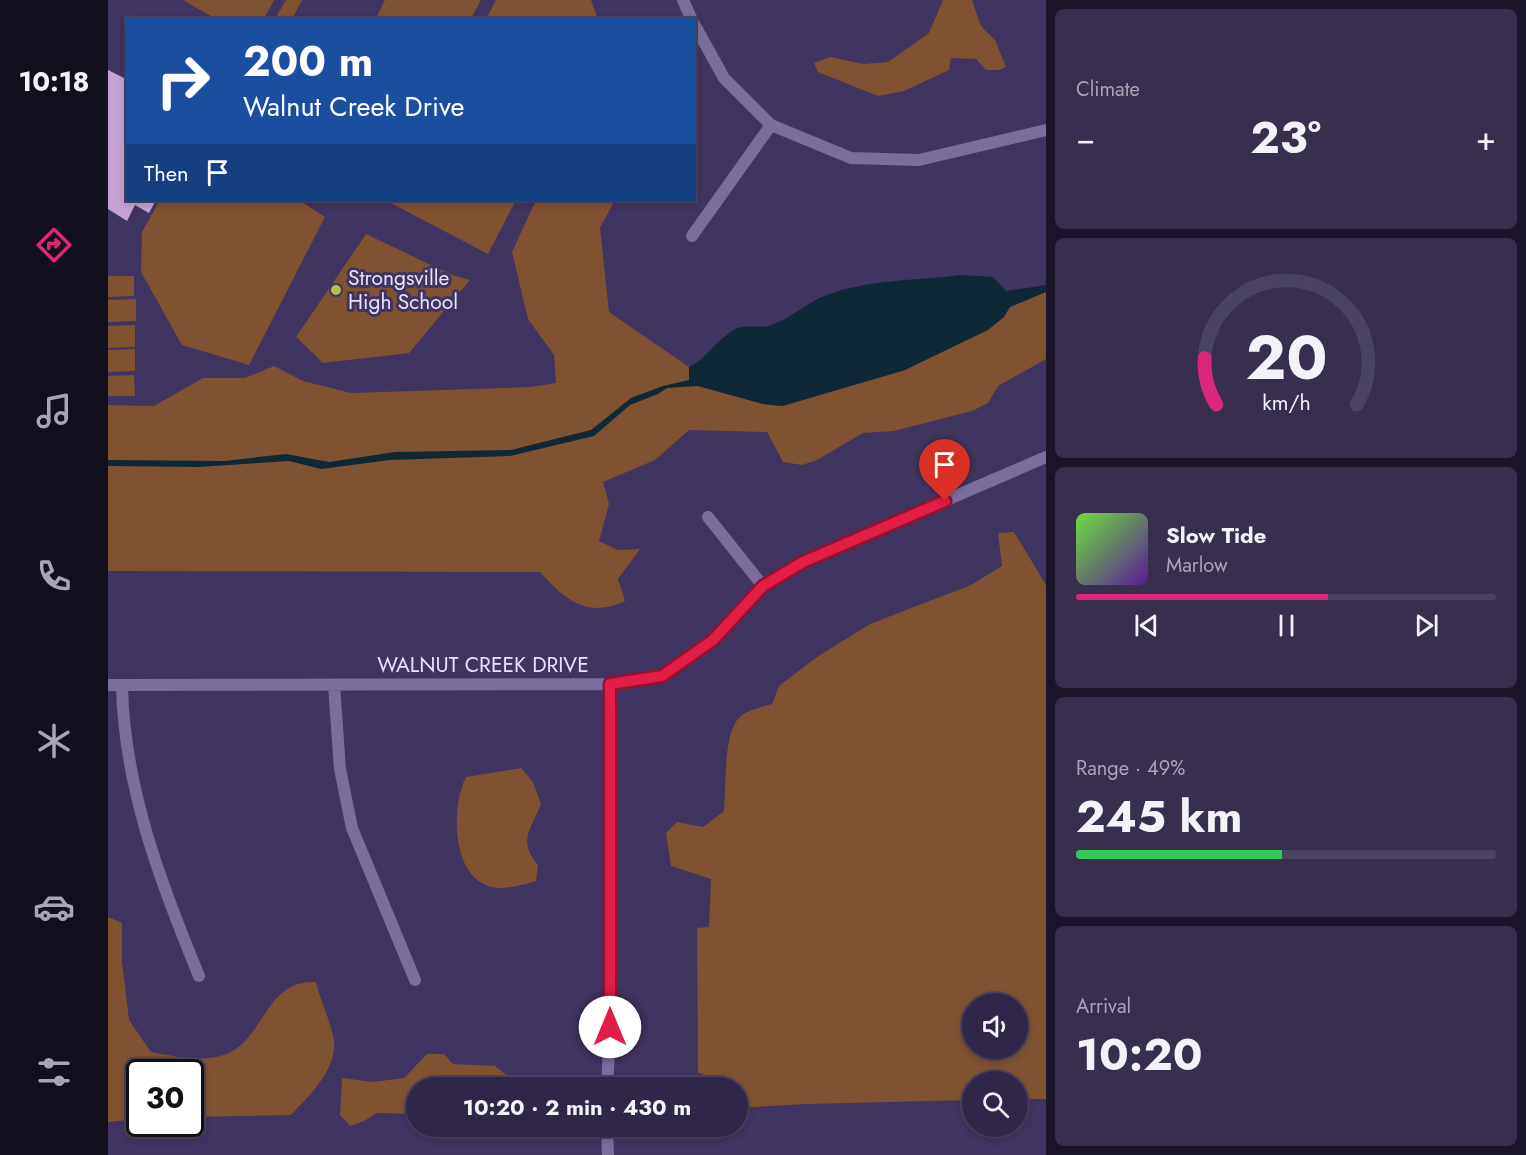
<!DOCTYPE html>
<meta charset="utf-8">
<style>
body{margin:0;font-family:Jost,sans-serif;background:#382f4f;color:#f1f3f6;height:100vh;display:flex;flex-direction:column;font-size:22px;white-space:nowrap}
*{box-sizing:border-box;margin:0}
p{font-size:20px;color:#a8a5b4}
.icon{flex:none;width:33px;height:33px;fill:none;stroke:currentColor;stroke-width:2;stroke-linecap:round;stroke-linejoin:round}
.map{position:relative;flex:1;overflow:hidden}
.details{display:flex;flex-direction:column;gap:9px;padding:9px;background:#1a1528;width:480px}
.details>*{flex:none}
.hud{position:absolute;left:18px;top:18px;width:570px;height:183px;border-radius:0px;box-shadow:0 3px 9px #0003,0 0 0 2px #4b4460;background:#1a4fa0;color:#fff;overflow:hidden}
.tools{position:absolute;left:854px;top:993px;display:grid;gap:12px}
.tools a{display:grid;place-items:center;width:66px;height:66px;border-radius:50%;background:#302748;box-shadow:0 3px 9px #0003,0 0 0 2px #4b4460;font-size:30px}
.speed{position:absolute;left:18px;top:1059px;display:flex;gap:12px;font-size:30px;font-weight:700;text-align:center}
.speed>*{display:grid;place-content:center;width:78px;height:78px;border-radius:50%;background:#302748;box-shadow:0 3px 9px #0003,0 0 0 2px #4b4460;line-height:1}
.speed .limit{border:3px solid #111;border-radius:9px;background:#fff;color:#111}
.pin{position:absolute;display:grid;place-items:center;width:51px;height:51px;color:#fff;margin:-62px -26px;border-radius:50% 50% 50% 0;rotate:-45deg;box-shadow:0 0 6px #0007}
.pin .icon{rotate:45deg}
.me{position:absolute;width:66px;margin:-33px;rotate:0deg;stroke-linejoin:round;filter:drop-shadow(0 0 4px #0008)}
.turn{display:flex;align-items:center;gap:21px;height:126px;padding:0 18px;font-size:27px}
.turn .icon{width:78px;height:78px;stroke-width:2.5}
.turn b{display:block;font-size:42px;line-height:51px}
.then{display:flex;align-items:center;height:57px;padding:0 18px;background:#0003;gap:12px;font-size:22px}
.big{font-size:45px;font-weight:700;line-height:1.1}
.details .card{flex:1;display:flex;flex-direction:column;justify-content:center;gap:9px;min-width:0;padding:0 21px;border-radius:9px;background:#382f4f}
.details .dial{align-items:center;gap:0}
.dial svg{height:156px;overflow:visible;fill:none;stroke:#4b4460;stroke-width:7;stroke-linecap:round;text-anchor:middle}
.dial text{fill:#f1f3f6;stroke:none}
.song{display:flex;align-items:center;gap:18px}
.cover{width:72px;height:72px;border-radius:9px;background:linear-gradient(135deg,hsl(100 70% 55%),hsl(270 70% 35%))}
.played{height:6px;border-radius:3px;background:linear-gradient(90deg,#db2777 60%,#4b4460 60%)}
.keys{display:flex;justify-content:space-around;direction:ltr}
.heat{display:flex;justify-content:space-between;align-items:center;font-size:33px;direction:ltr}
.charge{height:9px;border-radius:4px;background:linear-gradient(90deg,#34c759 49%,#4b4460 0)}
.trip{position:absolute;left:298px;top:1077px;width:342px;height:60px;border-radius:30px;background:#302748;box-shadow:0 3px 9px #0003,0 0 0 2px #4b4460;font-weight:700;line-height:60px;text-align:center}
main{display:flex;flex:1;min-height:0}
.tab-bar{display:flex;flex-direction:column;width:108px;justify-content:space-around;align-items:center;background:#13101d;color:#a8a5b4}
.tab-bar .icon{width:42px;height:42px}
.tab-bar .current{color:#db2777}
.tab-bar b{font-size:27px;color:#f1f3f6}
.map>svg:first-child{display:block}
.green{fill:#7f5232;fill-rule:evenodd}
.water{fill:#0f2836}
.building{fill:#c4a3d3}
.lines{fill:none;stroke-linecap:round;stroke-linejoin:round}
.street{stroke:#7a6e9f;stroke-width:12}
.route-casing{stroke:#92132f;stroke-width:15}
.route{stroke:#e11d48;stroke-width:10}
.poi-dot{fill:#b5c24a;stroke:#403460;stroke-width:2}
.labels{text-anchor:middle;stroke-width:6;stroke-linejoin:round;paint-order:stroke}
.poi-label{font-size:21px;fill:#e8e2fe;stroke:#403460;text-anchor:start}
.street-label{font-size:21px;fill:#e8e2fe;stroke:#403460}
</style>
<main>
<nav class="tab-bar">
<b>10:18</b>
<svg class="icon current" aria-label="directions" viewBox="0 0 24 24"><path d="M12 3l9 9-9 9-9-9zM9 14v-3h6M13 9l2 2-2 2"/></svg>
<svg class="icon" aria-label="music" viewBox="0 0 24 24"><path d="M9 18V5l10-2v13"/><circle cx="6" cy="18" r="3"/><circle cx="16" cy="16" r="3"/></svg>
<svg class="icon" aria-label="phone" viewBox="0 0 24 24"><path d="M5 4h4l2 5-3 2q2 4 5 5l2-3 5 2v4C11 20 4 13 5 4z"/></svg>
<svg class="icon" aria-label="climate" viewBox="0 0 24 24"><path d="M12 3v18M4 7l16 10M4 17L20 7"/></svg>
<svg class="icon" aria-label="car" viewBox="0 0 24 24"><path d="M5 17H2v-5l4-1 3-4h7l3 4 3 1v5h-3M9 17h6M6 11h13"/><circle cx="7" cy="17" r="2"/><circle cx="17" cy="17" r="2"/></svg>
<svg class="icon" aria-label="filters" viewBox="0 0 24 24"><path d="M4 7h16M4 17h16"/><circle cx="9" cy="7" r="2"/><circle cx="15" cy="17" r="2"/></svg>
</nav>
<div class="map">
<svg width="938" height="1155" viewBox="0 0 938 1155">
<rect width="100%" height="100%" fill="#403460"/>
<path class="green" d="M75 0H166L156 19H108Z
M178 0H194L184 19H167Z
M277 0H373L363 19H271L268 18Z
M388 0H483L490 19H378Z
M835 0H864L873 26 887 40 898 67 891 70H878L868 59 843 58 841 70 796 91 770 96 710 72 706 63 722 57 756 64 780 62 821 33Z
M52 200H191L217 217 141 365 74 345 33 272 34 232Z
M277 200H408L380 254Z
M428 200H507L492 228 501 312 581 367V386H590L655 404 675 406 797 370 896 317 901 307 938 292V359L890 386 880 403 864 411 786 431 755 433 709 460 694 465 675 462 659 432 581 430 547 460 495 482 501 504 491 541 510 550 532 549 510 579 517 601C479 619 456 599 432 572L0 571V405L46 406 95 378H137L166 366 195 381 243 393 423 387 448 383 446 355 420 319 404 252Z
M258 234 344 275 362 280 301 353 215 363 188 337Z
M0 276H26V296L0 297Z
M28 299V321L0 322V300Z
M27 325V347L0 348V326Z
M27 349V371L0 372V350Z
M26 375 27 396H0V376Z
M906 532 938 585V1099H909V1082H864V1100L699 1104 630 1108V1088L584 1087 595 1074 590 1073 589 928 601 927 603 879 563 866 558 833 569 822 595 827 616 811C618 788 615 730 633 716 640 710 654 707 664 704L671 686 709 657 762 624 863 585 894 566 890 533ZM864 1004H909V1048H864Z
M413 768 425 782 433 804C422 831 410 841 430 865L428 881C416 885 396 890 383 887 343 877 343 806 358 777Z
M0 917 14 923V961L21 1020 43 1052C64 1056 87 1061 108 1057 157 1049 153 979 208 982 212 1001 223 1021 226 1041 229 1070 201 1096 183 1115L83 1117 82 1072H32L31 1119 0 1122Z
M319 1054H336L345 1064 387 1066 411 1085V1087L309 1088V1114L269 1113 256 1121 242 1126 232 1115 234 1078 265 1082 296 1078Z"/>
<path class="water" d="M853 275 885 277 898 291 938 285V292L902 307 896 317 880 330 797 370 674 406 655 404 590 386 559 388 550 394 522 405 486 436 402 456 282 460 213 469 181 461 90 467 0 466V460L116 461 178 454 221 462 287 452 403 450 483 430 523 398 555 386 581 380V367C599 358 609 339 627 329 638 324 652 329 663 325 682 319 698 303 716 296 759 279 807 281 853 275Z"/>
<path class="building" d="M0 70 20 80V200H48L41 213 27 205 19 221 0 209Z"/>
<g class="lines">
<path class="street" d="M575 0 584 20
M586 24 616 78 663 125 743 158 811 160 938 130
M584 236 663 125
M600 517 655 586
M0 685 502 684 554 676 605 640 655 586 695 562 938 457
M226 685 232 769 244 828 307 980
M14 686C16 787 53 884 91 976
M499 1088 502 1027V684
M499 1126 500 1155"/>
</g>
<g class="lines">
<defs>
<path id="route" d="M502 1027V684L554 676 605 640 655 586 695 562 837 501"/>
</defs>
<use href="#route" class="route-casing"/>
<use href="#route" class="route"/>
</g>
<circle class="poi-dot" cx="228" cy="290" r="6"/>
<g class="labels">
<g class="poi-label">
<text x="240" y="285">Strongsville<tspan x="240" dy="24">High School</tspan></text>
</g>
<g class="street-label">
<text x="375" y="672">WALNUT CREEK DRIVE</text>
</g>
</g>
</svg>
<div class="tools">
<a><svg class="icon" aria-label="sound" viewBox="0 0 24 24"><path d="M4 9h4l5-4v14l-5-4H4zM17 9q2 3 0 6"/></svg></a>
<a><svg class="icon" aria-label="search" viewBox="0 0 24 24"><circle cx="10" cy="10" r="6"/><path d="M15 15l6 6"/></svg></a>
</div>
<div class="speed"><div class="limit">30</div></div>
<div class="pin" style="left:837px;top:501px;background:#d93025"><svg class="icon" aria-label="arrive" viewBox="0 0 24 24"><path d="M6 21V4h12l-3 4 3 4H6"/></svg></div>
<svg class="me" style="left:502px;top:1027px" viewBox="-20 -20 40 40"><circle r="19" fill="#fff"/><path d="M0-13L10 11 0 6-10 11z" fill="#e11d48"/></svg>
<div class="trip">10:20 · 2 min · 430 m</div>
<div class="hud">
<div class="turn"><svg class="icon" aria-label="right" viewBox="0 0 24 24"><path d="M7 20v-9h11M14 6l5 5-5 5"/></svg><div><b>200 m</b>Walnut Creek Drive</div></div>
<div class="then">Then<svg class="icon" aria-label="arrive" viewBox="0 0 24 24"><path d="M6 21V4h12l-3 4 3 4H6"/></svg></div>
</div>
</div>
<section class="details">
<div class="card"><p>Climate</p>
<div class="heat"><a>−</a><b class="big">23°</b><a>+</a></div>
</div>
<div class="card dial"><svg viewBox="0 0 100 80">
<path d="M14 69A42 42 0 1 1 86 69"/>
<path d="M14 69A42 42 0 0 1 8 45" stroke="#db2777"/>
<text x="50" y="56" font-size="32" font-weight="700">20</text>
<text x="50" y="72" font-size="11">km/h</text>
</svg></div>
<div class="card">
<div class="song"><i class="cover"></i><div><b>Slow Tide</b><p>Marlow</p></div></div>
<div class="played"></div>
<div class="keys"><svg class="icon" aria-label="previous" viewBox="0 0 24 24"><path d="M18 5L8 12l10 7zM5 5v14"/></svg><svg class="icon" aria-label="pause" viewBox="0 0 24 24"><path d="M8 5v14M16 5v14"/></svg><svg class="icon" aria-label="next" viewBox="0 0 24 24"><path d="M6 5l10 7-10 7zM19 5v14"/></svg></div>
</div>
<div class="card"><p>Range · 49%</p><b class="big">245 km</b><div class="charge"></div></div>
<div class="card"><p>Arrival</p><b class="big">10:20</b></div>
</section>
</main>
